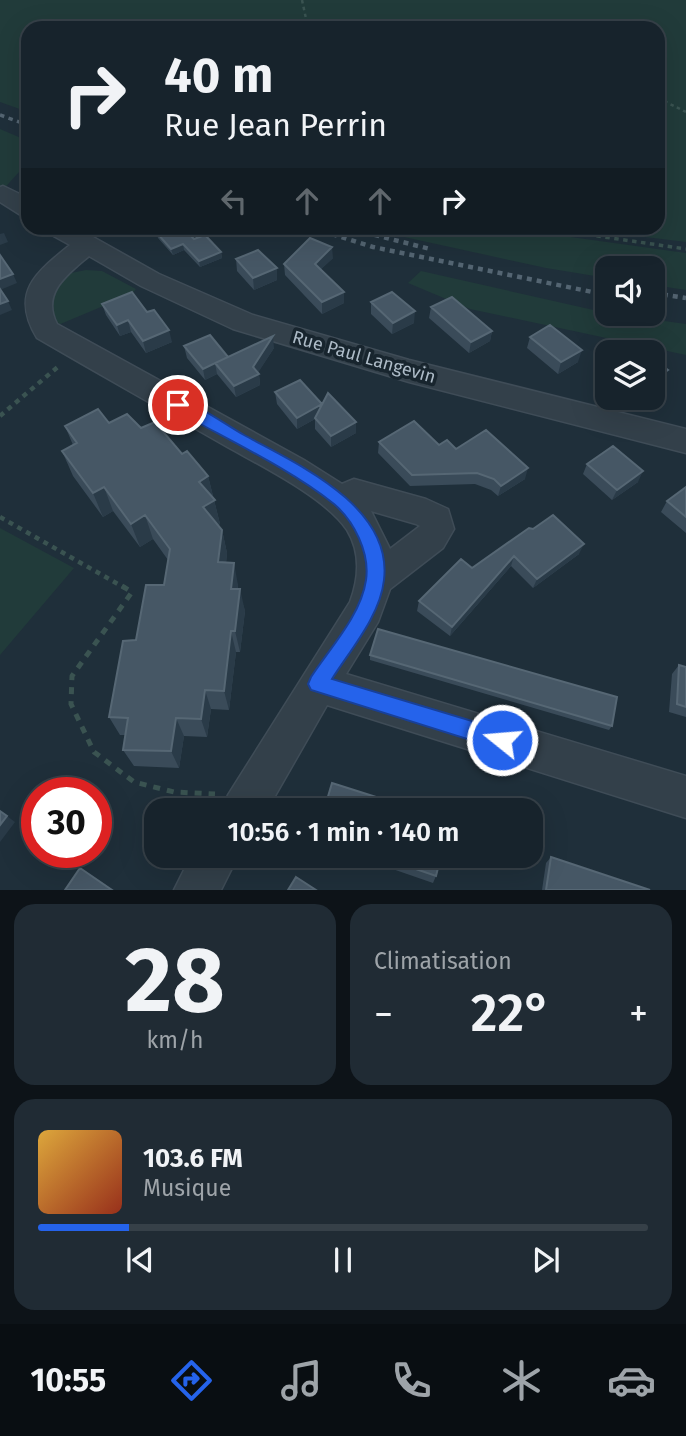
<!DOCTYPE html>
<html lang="fr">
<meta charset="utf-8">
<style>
body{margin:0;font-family:"Fira Sans",sans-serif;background:#202b34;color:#f1f3f6;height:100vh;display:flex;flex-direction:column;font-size:26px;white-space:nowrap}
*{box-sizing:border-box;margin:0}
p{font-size:23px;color:#9ea4a9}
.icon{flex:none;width:38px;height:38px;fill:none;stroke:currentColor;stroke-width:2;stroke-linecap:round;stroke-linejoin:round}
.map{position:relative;height:890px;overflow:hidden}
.drawer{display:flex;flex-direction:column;gap:14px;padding:14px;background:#0d1318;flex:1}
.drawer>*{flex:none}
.banner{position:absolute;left:21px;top:21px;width:644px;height:214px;border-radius:21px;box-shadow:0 7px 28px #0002,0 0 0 2px #364048;background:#17232c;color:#f1f3f6;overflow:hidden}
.controls{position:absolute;left:595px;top:256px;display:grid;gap:14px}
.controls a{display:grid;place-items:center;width:70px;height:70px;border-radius:14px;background:#17232c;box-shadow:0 7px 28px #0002,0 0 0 2px #364048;font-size:35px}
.speed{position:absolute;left:21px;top:777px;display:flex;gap:14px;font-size:35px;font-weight:700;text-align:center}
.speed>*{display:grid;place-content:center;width:91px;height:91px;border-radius:50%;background:#17232c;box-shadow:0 7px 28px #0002,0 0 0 2px #364048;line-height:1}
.speed .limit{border:10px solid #d22;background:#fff;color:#111}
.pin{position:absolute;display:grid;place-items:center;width:60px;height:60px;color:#fff;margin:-30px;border:4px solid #fff;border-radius:50%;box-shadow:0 2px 7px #0007}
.me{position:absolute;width:77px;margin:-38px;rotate:287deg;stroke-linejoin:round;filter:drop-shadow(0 0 5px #0008)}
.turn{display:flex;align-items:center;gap:24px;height:147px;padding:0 28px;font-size:32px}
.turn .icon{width:91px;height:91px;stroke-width:2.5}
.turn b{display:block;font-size:49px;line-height:60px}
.lanes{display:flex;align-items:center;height:66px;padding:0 28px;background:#0003;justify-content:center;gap:35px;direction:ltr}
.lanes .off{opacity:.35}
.big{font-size:52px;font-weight:600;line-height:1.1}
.drawer .widget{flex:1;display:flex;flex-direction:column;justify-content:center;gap:10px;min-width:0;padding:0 24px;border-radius:21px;background:#202b34}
.drawer .dial{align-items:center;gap:0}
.dial b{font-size:91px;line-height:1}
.song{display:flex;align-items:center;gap:21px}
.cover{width:84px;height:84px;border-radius:10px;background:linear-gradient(135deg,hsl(40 70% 55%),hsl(10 70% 35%))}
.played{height:7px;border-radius:4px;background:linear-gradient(90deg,#2563eb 15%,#364048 15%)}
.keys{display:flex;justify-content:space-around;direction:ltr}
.heat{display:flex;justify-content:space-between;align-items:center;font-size:38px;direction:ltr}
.drawer .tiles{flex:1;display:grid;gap:14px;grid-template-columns:1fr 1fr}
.widget:last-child{grid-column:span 2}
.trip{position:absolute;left:144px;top:798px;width:399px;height:70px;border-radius:21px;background:#17232c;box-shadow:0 7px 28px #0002,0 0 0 2px #364048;font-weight:600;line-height:70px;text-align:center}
.menu{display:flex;height:112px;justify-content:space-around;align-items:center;background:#090e12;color:#9ea4a9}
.menu .icon{width:49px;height:49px}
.menu .active{color:#2563eb}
.menu b{font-size:32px;color:#f1f3f6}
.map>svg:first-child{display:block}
.green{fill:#213b3a}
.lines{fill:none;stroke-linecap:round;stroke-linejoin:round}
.street-casing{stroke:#3f4c57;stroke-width:3}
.path-far3{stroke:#3a5351;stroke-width:2.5;stroke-dasharray:3.5 3.5;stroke-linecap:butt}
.path-far2{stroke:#3a5351;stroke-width:3.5;stroke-dasharray:4.5 4.5;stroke-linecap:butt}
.path-far1{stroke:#3a5351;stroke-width:4.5;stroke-dasharray:5 5;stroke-linecap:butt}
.path{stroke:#3a5351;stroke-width:5;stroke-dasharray:7 7;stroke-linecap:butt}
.street{fill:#33404a;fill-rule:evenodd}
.rail-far1{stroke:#546572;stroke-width:3.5;stroke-dasharray:4.5 4.5;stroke-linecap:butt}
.rail{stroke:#546572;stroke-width:4.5;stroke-dasharray:5 5;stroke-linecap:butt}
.wall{fill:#3a4b59}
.shaded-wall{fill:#2a3b48}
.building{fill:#465765;stroke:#566774;stroke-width:2}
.route{fill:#2563eb;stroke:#184099;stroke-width:2}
.labels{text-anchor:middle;stroke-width:7;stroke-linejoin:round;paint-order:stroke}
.street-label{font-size:18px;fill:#adbbc7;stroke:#18252e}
</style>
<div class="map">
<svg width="686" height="890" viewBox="0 0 686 890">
<rect width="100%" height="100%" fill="#1f2f3a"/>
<path class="green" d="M0 0H686V242L572 228H658V28H28V112L0 102Z
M0 129 28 141V162L0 193Z
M363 228H507L686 253V290L653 285V268H607V278L546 268Z
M86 270 102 271 136 289 132 294 58 325 49 317 53 288 71 273Z
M421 271 607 313 686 324V355L470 309 408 283Z
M0 528 74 568 0 655Z"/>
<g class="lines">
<defs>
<path id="street" d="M3 186 28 198V216L19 214 0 202V187Z
M47 228H77L159 274 253 315 409 360 686 429V453L409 382 233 329 141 286 89 256C67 275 41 293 57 324L304 460 342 484 354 479 426 499 448 509 454 529 443 548 390 589 378 622 346 674 686 776V818L327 705 267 810H222L228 795 350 602C359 578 361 553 347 530 325 497 259 465 224 445 161 409 99 374 37 338 10 293 35 273 70 245L50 234ZM371 511 416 524 420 526 390 549Z
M191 856H238L221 890H174Z"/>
</defs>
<use href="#street" class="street-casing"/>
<path class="path-far3" d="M302 0 308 28
M658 98 686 112"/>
<path class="path-far2" d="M543 228 686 249"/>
<path class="path-far1" d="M0 416 60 365
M0 517 125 588"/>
<path class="path" d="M122 586 132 592 72 676 71 704 94 752 134 782 174 792 215 794"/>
<use href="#street" class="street"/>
<path class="rail-far1" d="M0 115 28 125"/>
<path class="rail" d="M313 228 373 247 607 295
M355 230 430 249
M653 293 686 298"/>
</g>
<path class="wall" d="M156 232 194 239 221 252 222 258 200 267 184 250 173 255 158 238Z
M333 258 321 269 344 292V303L322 314 285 275 284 264Z
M236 259 277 268V280L254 290 237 271Z
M371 302 414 323 392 334 371 314Z
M102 304 147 312 172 342 146 353 131 332 120 336 106 315Z
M431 307 492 331 490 341 469 353 429 318Z
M530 337 578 362 558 374 527 348Z
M184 346 228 357 274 348 258 372 259 374 260 385 236 397 217 374 205 380 187 358Z
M275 392 322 404 356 433 331 447 315 429V419L297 429 277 404Z
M109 423 141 428 182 454 208 476 220 524 218 525 222 530 227 553 226 563 238 585V589L245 611 240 652H236L229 710 211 709 207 737 184 736 179 768 134 766 123 750 125 735H120L109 717 136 640 164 585 168 560 153 539 140 547 113 511 103 517 73 476 62 451 73 445 65 426Z
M379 442 439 445 456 449 525 479 498 496 491 490 475 484 410 486 378 453Z
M587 464 638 482 612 500 583 474Z
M686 487V533L661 512 667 501Z
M529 528 579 554 533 588 511 566 450 636 417 611 419 601 472 568Z
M370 655 612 726 609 730 370 660Z
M679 665 686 667V717L669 712 672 674Z
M355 856H441L436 876 433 883Z
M551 857 650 890H542L546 863Z"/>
<path class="shaded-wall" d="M127 228H139L128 232Z
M4 233 8 242 0 245V234Z
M183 244 184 250 173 255 171 249Z
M332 247 333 258 315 275V264Z
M221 252 222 258 200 267 199 261Z
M277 268V280L254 290 253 278Z
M13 274 17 283 0 290V279Z
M344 292V303L322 314V302Z
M8 301 12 310 0 315V304Z
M415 311 414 323 392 334 393 323Z
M128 320 131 332 120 336 117 325Z
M169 330 172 342 146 353 143 341Z
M492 331 490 341 469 353 471 342Z
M273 336 274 348 256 376 259 374 260 385 236 397 234 386 253 367Z
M582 350 578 362 558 374 561 362Z
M228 357 215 363 217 374 205 380 203 369Z
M668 370 663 382 653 389V380Z
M322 404V415L297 429V418Z
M356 422V433L331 447V436Z
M528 468 525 479 498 496 501 486Z
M643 471 638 482 612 500 617 490Z
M208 476 220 524 209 531 203 507 199 482Z
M104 487 113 511 103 517 93 493Z
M145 515 153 539 140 547 131 524Z
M222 530 227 553 224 585 218 562Z
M584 544 579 554 533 588 537 579Z
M514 556 511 566 450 636 452 627Z
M234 563 238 585 236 611 231 589Z
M240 589 245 611 240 652 235 631Z
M231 631 236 652 229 710 224 691Z
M205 690 211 709 207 737 201 719Z
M176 718 184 736 179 768 171 751Z
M7 816 15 822 0 842V825Z"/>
<path class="building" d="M167 228H183L194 239 205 235 221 252 199 261 183 244 171 249 156 232Z
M310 238 332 247 315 264 344 292 322 302 284 264Z
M258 250 277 268 253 278 236 259Z
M0 255 13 274 0 279Z
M0 289 8 301 0 304Z
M132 292 147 312 154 310 169 330 143 341 128 320 117 325 102 304Z
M392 292 415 311 393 323 371 302Z
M452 297 492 331 471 342 431 307Z
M550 325 582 350 561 362 530 337Z
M210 335 228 357 203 369 184 346Z
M273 336 253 367 259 374 234 386 215 363Z
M638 348 642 352H632Z
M653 359 668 370 653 380Z
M300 380 322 404 297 418 275 392Z
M328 393 356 422 331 436 315 418Z
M98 409 109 423 127 414 141 428 155 422 182 454 187 451 208 476 199 482 215 500 203 507 222 530 218 562 234 563 231 589H240L235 631H231L224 691 205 690 201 719 176 718 171 751 123 750 128 718 109 717 123 641 136 640 146 585H164L170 549 145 515 131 524 104 487 93 493 62 451 77 443 65 426Z
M414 421 439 445 447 440 456 449 486 430 528 468 501 486 494 479 477 473 412 475 379 442Z
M613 446 643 471 617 490 587 464Z
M686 487V517L667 501Z
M553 515 584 544 537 579 514 556 452 627 419 601 461 559 472 568 529 528 533 529Z
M378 629 617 697 612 726 370 655Z
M679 665 686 667V707L677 704Z
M332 783 417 810H324Z
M0 811 7 816 0 825Z
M378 856H441L436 876Z
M551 857 650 890H546Z
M80 868 112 890H65Z
M296 877 316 890H288Z"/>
<path class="route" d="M178 399C201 406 223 423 244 435 297 464 393 506 384 580 380 616 351 649 332 679L502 730 509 733 512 740 509 747 502 750 311 690 308 684 311 677C330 648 361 615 366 580 370 553 354 521 334 504 289 468 224 438 173 409L171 405Z"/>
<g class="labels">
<g class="street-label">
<text transform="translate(364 357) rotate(16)" y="6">Rue Paul Langevin</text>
</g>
</g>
</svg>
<div class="controls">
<a><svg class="icon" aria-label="sound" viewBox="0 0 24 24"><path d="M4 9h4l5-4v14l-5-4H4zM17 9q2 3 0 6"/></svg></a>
<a><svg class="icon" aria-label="layers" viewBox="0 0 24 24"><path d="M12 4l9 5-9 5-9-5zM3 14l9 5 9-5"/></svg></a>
</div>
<div class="speed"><div class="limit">30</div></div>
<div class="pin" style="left:178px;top:405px;background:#d93025"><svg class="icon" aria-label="arrive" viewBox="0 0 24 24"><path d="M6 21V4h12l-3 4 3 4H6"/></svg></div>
<svg class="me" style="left:502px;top:740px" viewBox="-20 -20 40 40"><circle r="17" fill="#2563eb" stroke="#fff" stroke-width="3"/><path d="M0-11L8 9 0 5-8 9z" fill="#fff"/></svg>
<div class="trip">10:56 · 1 min · 140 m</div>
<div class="banner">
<div class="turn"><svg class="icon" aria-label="right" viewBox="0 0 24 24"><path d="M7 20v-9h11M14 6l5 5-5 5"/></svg><div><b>40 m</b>Rue Jean Perrin</div></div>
<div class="lanes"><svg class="icon off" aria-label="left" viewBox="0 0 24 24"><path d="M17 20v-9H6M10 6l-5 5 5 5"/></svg><svg class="icon off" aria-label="ahead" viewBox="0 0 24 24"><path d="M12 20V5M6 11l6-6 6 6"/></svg><svg class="icon off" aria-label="ahead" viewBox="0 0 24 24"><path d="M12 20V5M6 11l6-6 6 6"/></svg><svg class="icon" aria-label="right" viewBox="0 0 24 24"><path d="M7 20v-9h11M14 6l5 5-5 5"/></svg></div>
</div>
</div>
<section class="drawer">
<div class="tiles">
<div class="widget dial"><b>28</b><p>km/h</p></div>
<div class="widget"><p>Climatisation</p>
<div class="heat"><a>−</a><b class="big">22°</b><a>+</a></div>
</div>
<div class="widget">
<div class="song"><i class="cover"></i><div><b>103.6 FM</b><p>Musique</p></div></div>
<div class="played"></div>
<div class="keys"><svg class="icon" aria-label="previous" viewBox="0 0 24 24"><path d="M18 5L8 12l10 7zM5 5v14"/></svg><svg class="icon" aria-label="pause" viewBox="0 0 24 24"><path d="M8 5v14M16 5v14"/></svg><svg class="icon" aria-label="next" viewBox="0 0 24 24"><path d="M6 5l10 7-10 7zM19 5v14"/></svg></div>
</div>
</div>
</section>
<nav class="menu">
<b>10:55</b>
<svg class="icon active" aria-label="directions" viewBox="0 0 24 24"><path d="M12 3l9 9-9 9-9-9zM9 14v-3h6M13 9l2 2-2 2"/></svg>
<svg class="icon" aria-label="music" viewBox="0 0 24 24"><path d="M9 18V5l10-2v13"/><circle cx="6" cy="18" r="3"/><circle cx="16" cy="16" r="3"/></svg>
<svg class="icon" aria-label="phone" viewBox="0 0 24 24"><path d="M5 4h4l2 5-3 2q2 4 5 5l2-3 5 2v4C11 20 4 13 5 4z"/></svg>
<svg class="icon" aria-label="climate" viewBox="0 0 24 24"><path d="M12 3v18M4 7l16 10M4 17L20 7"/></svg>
<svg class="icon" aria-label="car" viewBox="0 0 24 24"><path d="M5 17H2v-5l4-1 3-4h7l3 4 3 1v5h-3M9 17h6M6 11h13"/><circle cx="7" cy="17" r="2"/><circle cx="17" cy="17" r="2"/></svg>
</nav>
